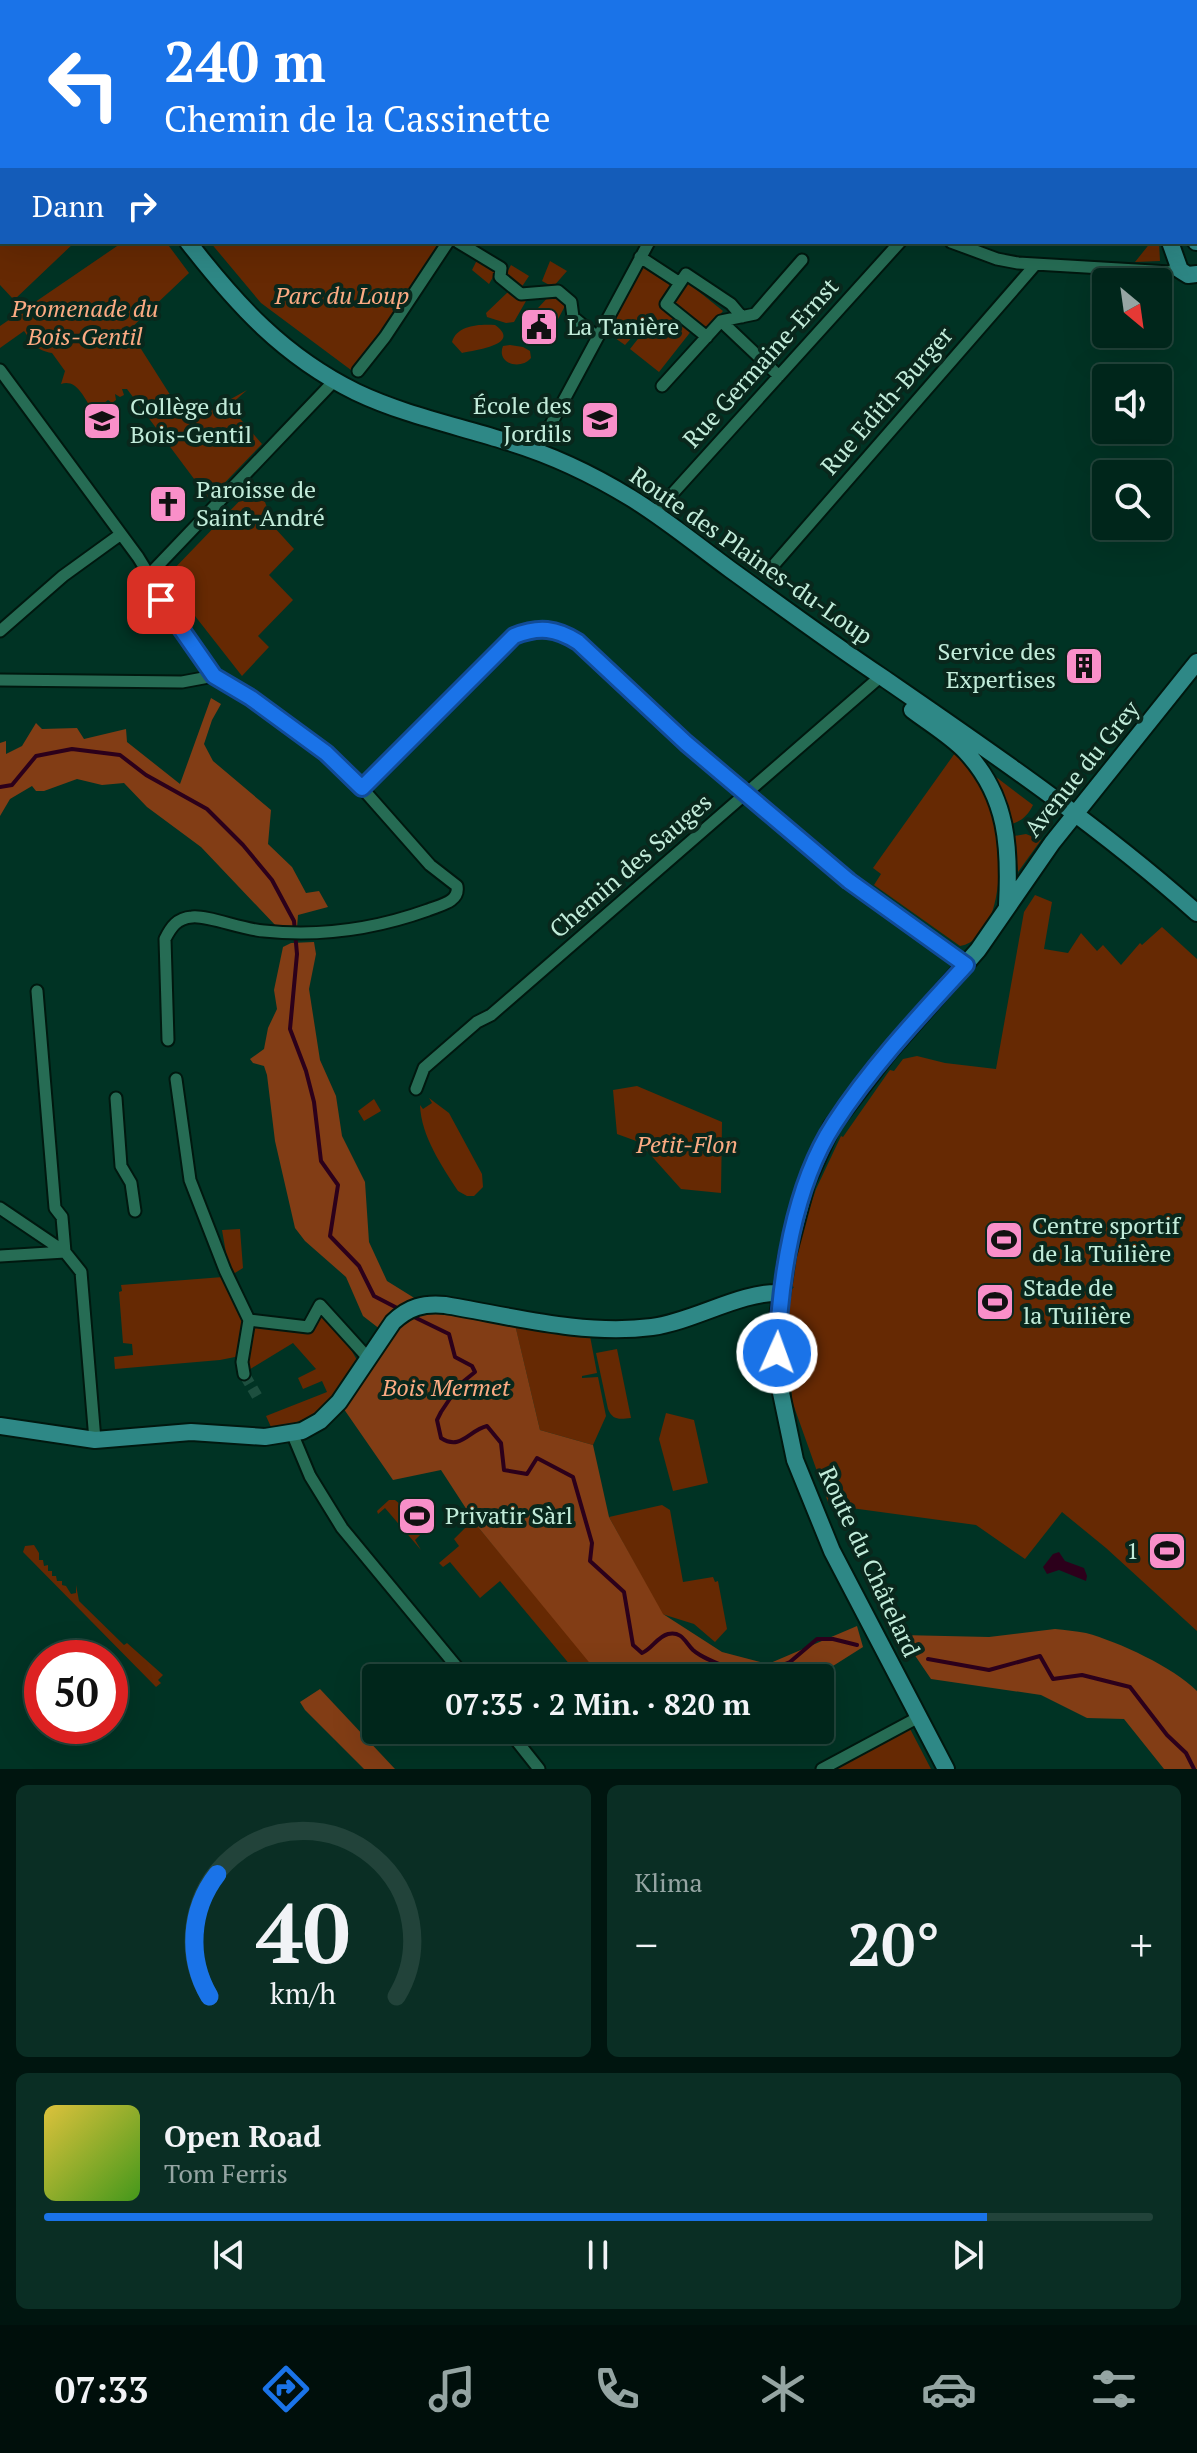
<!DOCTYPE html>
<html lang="de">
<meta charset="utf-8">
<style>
body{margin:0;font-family:"PT Serif",serif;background:#0a2e24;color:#f1f3f6;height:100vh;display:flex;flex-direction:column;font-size:30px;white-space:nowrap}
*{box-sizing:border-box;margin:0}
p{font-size:26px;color:#95a5a3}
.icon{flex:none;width:44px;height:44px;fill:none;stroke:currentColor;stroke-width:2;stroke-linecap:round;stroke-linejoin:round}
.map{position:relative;height:1769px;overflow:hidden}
.details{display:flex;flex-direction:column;gap:16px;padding:16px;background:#00150f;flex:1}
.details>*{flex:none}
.top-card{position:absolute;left:0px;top:0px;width:1198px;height:244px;box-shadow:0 8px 32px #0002,0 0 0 2px #22433a;background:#1a73e8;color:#fff;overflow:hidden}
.needle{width:52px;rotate:151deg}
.fabs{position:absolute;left:1092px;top:268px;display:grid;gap:16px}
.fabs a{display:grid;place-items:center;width:80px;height:80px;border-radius:8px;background:#00261b;box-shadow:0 8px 32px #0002,0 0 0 2px #22433a;font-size:40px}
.speed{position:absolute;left:24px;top:1640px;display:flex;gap:16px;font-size:40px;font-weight:700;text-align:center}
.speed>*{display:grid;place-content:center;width:104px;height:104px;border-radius:50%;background:#00261b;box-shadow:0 8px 32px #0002,0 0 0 2px #22433a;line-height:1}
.speed .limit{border:12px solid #d22;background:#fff;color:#111}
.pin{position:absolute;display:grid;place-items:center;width:68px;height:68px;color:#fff;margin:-34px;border-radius:16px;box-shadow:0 4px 12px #0006}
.me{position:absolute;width:88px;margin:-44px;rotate:2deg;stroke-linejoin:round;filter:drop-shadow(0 0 6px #0008)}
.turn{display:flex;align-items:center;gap:28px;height:168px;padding:0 32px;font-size:36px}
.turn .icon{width:104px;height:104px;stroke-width:2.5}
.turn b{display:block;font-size:56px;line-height:68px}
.then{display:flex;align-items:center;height:76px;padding:0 32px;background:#0003;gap:16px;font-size:30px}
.big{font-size:60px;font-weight:800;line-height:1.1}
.details .widget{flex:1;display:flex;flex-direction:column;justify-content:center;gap:12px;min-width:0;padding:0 28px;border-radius:12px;background:#0a2e24}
.details .dial{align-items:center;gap:0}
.dial svg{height:208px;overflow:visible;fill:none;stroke:#22433a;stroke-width:7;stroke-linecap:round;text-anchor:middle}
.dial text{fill:#f1f3f6;stroke:none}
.song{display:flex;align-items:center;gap:24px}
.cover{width:96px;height:96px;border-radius:12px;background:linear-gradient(135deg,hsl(50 70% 55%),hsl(100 70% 35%))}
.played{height:8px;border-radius:4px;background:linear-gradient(90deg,#1a73e8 85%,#22433a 85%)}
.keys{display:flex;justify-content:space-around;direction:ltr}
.heat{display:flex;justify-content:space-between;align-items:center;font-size:44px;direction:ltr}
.details .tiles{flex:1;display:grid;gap:16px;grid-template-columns:1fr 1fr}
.widget:last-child{grid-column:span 2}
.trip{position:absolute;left:362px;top:1664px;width:472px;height:80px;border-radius:8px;background:#00261b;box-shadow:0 8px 32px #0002,0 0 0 2px #22433a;font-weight:800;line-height:80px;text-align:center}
.menu{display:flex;height:128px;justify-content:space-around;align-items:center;background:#000f0b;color:#95a5a3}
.menu .icon{width:56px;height:56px}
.menu .on{color:#1a73e8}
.menu b{font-size:36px;color:#f1f3f6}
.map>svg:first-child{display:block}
.green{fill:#662903}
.forest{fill:#823d15}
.water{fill:#2c001b}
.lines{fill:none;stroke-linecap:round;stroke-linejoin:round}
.stream{stroke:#2c001b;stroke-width:4}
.street-tunnel{stroke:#1d4f3f;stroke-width:11;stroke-dasharray:11 5.5;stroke-linecap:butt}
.street-casing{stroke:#00180f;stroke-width:15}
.secondary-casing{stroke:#00180f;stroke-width:20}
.street{stroke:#266c54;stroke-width:11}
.secondary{stroke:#2e8886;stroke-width:16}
.route-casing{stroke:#114b97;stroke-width:20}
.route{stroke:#1a73e8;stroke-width:14}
.labels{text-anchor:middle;stroke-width:8;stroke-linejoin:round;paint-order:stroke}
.park-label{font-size:24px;font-style:italic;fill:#fcab83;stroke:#09271c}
.poi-label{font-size:24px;fill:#c2ecda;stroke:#09271c;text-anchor:start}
.street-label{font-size:24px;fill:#c2ecda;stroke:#09271c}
</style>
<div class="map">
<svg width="1197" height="1769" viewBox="0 0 1197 1769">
<rect width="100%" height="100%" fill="#003324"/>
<path class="green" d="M1152 0H1197V217L1196 2H1149Z
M0 110 2 242H75L14 300 0 285Z
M123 242H166L189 273 129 330 188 423 247 390 229 406 262 444 209 499 127 389H122L124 395 120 397 115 394 116 400 112 403 108 400 98 408 90 406C83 396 76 379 61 384L65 371 52 353C36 350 33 344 24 331L0 348V326Z
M210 242H443L380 335 351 370 261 303Z
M1151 242H1159L1160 261 1135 262Z
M477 260 496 272 489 284 472 270Z
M550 261 567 271 553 287 542 281Z
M642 264 675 286 666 299 692 330 659 372 630 349 641 335 637 332 625 345 605 331Z
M511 265 529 276 521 288 505 276Z
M687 282 723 311 706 331 670 302Z
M509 291 526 301 514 322 506 323 487 317 486 313Z
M551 294 565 306 558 319 538 308Z
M495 325C523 345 474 350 462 353L452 342C457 325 479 324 495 325Z
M510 345 523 347 530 351 531 358C520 371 496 363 503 346Z
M251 489 265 502 274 527 294 549 269 575 293 600 258 636 269 647 242 676 177 593 170 573Z
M955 753C969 769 983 784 990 805 1004 838 1007 938 960 946L874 885 881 874 873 868Z
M996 777 1033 805C1029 814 1022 821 1012 824L1004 798 994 779Z
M1026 834 1041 840 1018 872 1014 836Z
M1035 895 1052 902 1044 949 1068 953 1081 933 1097 951 1103 945 1121 965 1140 943 1142 945 1162 927 1197 959V1631L1106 1548 1062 1512 1025 1559 976 1525 829 1505 792 1401 788 1324 791 1290 794 1287 791 1286 793 1277 801 1234 816 1189 841 1136 843 1137 887 1074 890 1070 894 1071 903 1059 917 1056 945 1063 996 1069 1024 912Z
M637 1086 722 1122 721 1193 681 1189 639 1142 617 1134 613 1090Z
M429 1098 449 1113 482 1174 483 1187 474 1196H467L458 1191C442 1166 421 1136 420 1105L423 1109 432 1103Z
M374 1099 381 1111 364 1121 358 1111Z
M240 1229 243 1268 230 1276 222 1230Z
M223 1277 235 1297 232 1300 244 1324 240 1356 220 1360 115 1369 114 1357 133 1355 132 1344 123 1343 119 1292 122 1291 121 1285Z
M319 1311 349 1346 358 1362C333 1397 318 1424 271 1427L266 1416 327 1392 322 1381 303 1389 298 1378 316 1369 293 1343 247 1371 246 1357 250 1324 305 1331Z
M515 1325 590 1336 597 1373 582 1376V1378L598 1377 606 1416 593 1445 540 1430Z
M617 1349 631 1418C620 1419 613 1421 608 1409L596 1353Z
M666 1413 694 1420 708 1483 673 1491 659 1439Z
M389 1500H395L406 1509 402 1513 421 1534 415 1540 421 1550 385 1508 378 1514 377 1511Z
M662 1505 670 1510 683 1582 713 1577 715 1582 718 1581 727 1629 715 1642 694 1624 662 1614 609 1517Z
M473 1520 478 1527 604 1678H581L500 1581 480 1598 450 1562 443 1567 439 1563 459 1546 454 1539Z
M34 1545 39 1553V1560H43L44 1566 48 1565V1571H52V1576H56L57 1581H62V1585L66 1586 71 1594 76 1593V1585L79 1601 124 1645 127 1643 163 1675 158 1680 161 1683 156 1687 23 1552 25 1546Z
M907 1723 931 1769H822Z"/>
<path class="forest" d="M211 698 221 704 212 720 204 744 213 761 271 810 268 844 292 867 306 893 319 891 328 907 298 915 297 928 277 927 201 847 147 807 124 783 102 785 77 779 44 791H36L32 786 10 799 0 816V743L6 741V754L22 746 36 723 42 729 77 728 84 739 126 729 127 742 180 784Z
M314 942 316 954 309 989 320 1060 336 1096 342 1136 365 1182 369 1242 387 1281 424 1304 513 1316 540 1430 593 1445 609 1517 663 1614 722 1652 768 1664 857 1626 863 1647 814 1678H602L478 1527 441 1470 393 1480 339 1402 385 1333 363 1316 346 1277 305 1241 295 1228 275 1141 267 1075 264 1066 253 1063 250 1059 264 1049 268 1028 277 1009 274 990 283 947 291 943Z
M1055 1629C1065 1630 1076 1631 1086 1633 1119 1642 1173 1667 1197 1691V1769H1164L1124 1719 1087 1718 1041 1695 931 1679 901 1635 989 1637Z
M320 1689 395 1769H364L305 1710 300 1702Z"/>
<path class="water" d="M1059 1552 1065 1561 1084 1568 1087 1576 1086 1581 1059 1570 1047 1574 1043 1567 1053 1554Z"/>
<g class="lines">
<path class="stream" d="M0 787 12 785 36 756 72 749 120 755 146 775 207 809 243 845 272 880 294 921 297 954 290 1029 306 1071 314 1102 321 1161 338 1185 330 1236 359 1266 374 1296 401 1310
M412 1316 449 1334 455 1357 472 1366 475 1372 459 1385 441 1412 437 1420 441 1438C461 1451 469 1430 487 1426L501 1443 504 1470 527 1474 537 1458 573 1477 592 1543 590 1561 624 1592 633 1645 642 1653C652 1649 657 1637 668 1634 682 1631 685 1642 693 1650 705 1661 736 1670 752 1677L790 1662 817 1639H833L857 1645
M928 1659 989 1670 1040 1656 1053 1679 1082 1675 1130 1687 1167 1735 1186 1753 1194 1769"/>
<path class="street-tunnel" d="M244 1374 257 1396"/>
<defs>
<path id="street" d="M367 0 369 2
M458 242 501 268 500 277 521 294 558 291 571 302 573 317 596 336
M951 242 997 259 1018 263 1170 272 1177 267
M640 257 680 283 666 304 707 337
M680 283 686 274 731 304 742 317
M721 321 779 376
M0 370 138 557 149 575 151 586 214 676 251 698 326 753 362 788 430 865 457 886C460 902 440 905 428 910 375 929 320 937 264 931 244 930 207 915 192 917 177 918 171 927 165 939L168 1040
M358 371 385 337 448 242
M662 386 721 321 755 314 802 260
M536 452 649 242
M655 513 900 242
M772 567 1035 265
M149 575 335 380
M0 631 63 576 121 534
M0 680 182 682 214 676
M362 788 514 636 541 628 566 634 578 642 686 743 849 881 966 965
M176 1079 190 1180 225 1270 249 1320 242 1362 244 1374
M416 1089 424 1068 477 1022 491 1015 880 677
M116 1098 121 1166 131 1183 135 1211
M0 1208 65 1252 81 1272 95 1440
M0 1256 65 1252 62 1217 55 1208 37 991
M249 1320 308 1327 320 1305 368 1358
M292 1433 310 1476 342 1528 466 1678
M508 1730 539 1769
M822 1769 919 1717"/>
<path id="secondary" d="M1010 0 1012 2
M0 55 2 56
M188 242C237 305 283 356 356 392 402 414 454 425 502 440 547 453 592 474 631 498 667 520 698 546 731 570 781 606 831 643 882 677 988 750 1101 827 1197 913
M1170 242 1180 270 1188 275 1197 274
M1196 242H1197
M912 710C929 723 951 736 966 752 1008 797 1010 848 1007 905
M0 1426 95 1440 191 1432 265 1437 302 1431 320 1421 339 1402 393 1322C409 1307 423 1303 445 1305 511 1316 584 1336 652 1327 695 1321 741 1291 781 1293
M946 1769 832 1551 795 1460 780 1388 777 1353 778 1317 787 1256 807 1181 832 1126 888 1053 978 950 1052 843 1197 662"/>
</defs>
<use href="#street" class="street-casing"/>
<use href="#secondary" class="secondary-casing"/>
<use href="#street" class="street"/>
<use href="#secondary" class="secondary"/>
</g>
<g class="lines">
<defs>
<path id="route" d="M161 600 214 676 251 698 326 753 362 788 514 636C539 626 556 628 578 642L686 743 849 881 966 965C920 1015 871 1067 834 1124 793 1187 780 1280 777 1353"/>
</defs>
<use href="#route" class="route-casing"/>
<use href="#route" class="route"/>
</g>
<defs>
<symbol id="civic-square" viewBox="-11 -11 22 22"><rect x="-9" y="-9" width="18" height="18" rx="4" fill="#f98fc9" stroke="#09271c"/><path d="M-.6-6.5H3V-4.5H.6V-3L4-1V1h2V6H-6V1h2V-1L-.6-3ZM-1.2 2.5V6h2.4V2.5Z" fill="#111"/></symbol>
<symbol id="school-square" viewBox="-11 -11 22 22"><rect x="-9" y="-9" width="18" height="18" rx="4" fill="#f98fc9" stroke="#09271c"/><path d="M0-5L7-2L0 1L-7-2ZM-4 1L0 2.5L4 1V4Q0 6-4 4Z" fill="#111"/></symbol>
<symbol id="church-square" viewBox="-11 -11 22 22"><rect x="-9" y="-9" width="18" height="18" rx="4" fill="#f98fc9" stroke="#09271c"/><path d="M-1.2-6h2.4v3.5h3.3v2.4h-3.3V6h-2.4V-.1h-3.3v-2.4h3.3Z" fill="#111"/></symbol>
<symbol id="building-square" viewBox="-11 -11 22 22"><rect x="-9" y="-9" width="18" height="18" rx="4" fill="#f98fc9" stroke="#09271c"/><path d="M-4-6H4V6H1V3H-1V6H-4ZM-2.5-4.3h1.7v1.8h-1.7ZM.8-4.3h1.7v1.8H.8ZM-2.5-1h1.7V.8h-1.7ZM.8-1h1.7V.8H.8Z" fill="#111"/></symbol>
<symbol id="stadium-square" viewBox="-11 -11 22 22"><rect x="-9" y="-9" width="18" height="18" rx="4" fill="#f98fc9" stroke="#09271c"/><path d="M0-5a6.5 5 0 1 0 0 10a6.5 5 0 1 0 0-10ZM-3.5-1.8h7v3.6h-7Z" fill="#111"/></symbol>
</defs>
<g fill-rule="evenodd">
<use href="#civic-square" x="517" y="305" width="44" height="44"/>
<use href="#school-square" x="578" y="398" width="44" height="44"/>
<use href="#school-square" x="80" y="399" width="44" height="44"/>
<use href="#church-square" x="146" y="482" width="44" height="44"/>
<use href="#building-square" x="1062" y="644" width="44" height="44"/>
<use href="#stadium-square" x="982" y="1218" width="44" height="44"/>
<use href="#stadium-square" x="973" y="1280" width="44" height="44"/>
<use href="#stadium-square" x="395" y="1494" width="44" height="44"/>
<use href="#stadium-square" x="1145" y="1529" width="44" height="44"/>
</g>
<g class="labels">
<g class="park-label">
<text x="342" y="304">Parc du Loup</text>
<text x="85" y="317">Promenade du<tspan x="85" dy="28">Bois-Gentil</tspan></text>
<text x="687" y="1153">Petit-Flon</text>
<text x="446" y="1396">Bois Mermet</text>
</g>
<g class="poi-label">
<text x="567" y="335">La Tanière</text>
<text x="572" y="414" text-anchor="end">École des<tspan x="572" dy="28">Jordils</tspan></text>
<text x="130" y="415">Collège du<tspan x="130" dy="28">Bois-Gentil</tspan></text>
<text x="196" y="498">Paroisse de<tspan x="196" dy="28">Saint-André</tspan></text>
<text x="1056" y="660" text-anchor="end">Service des<tspan x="1056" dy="28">Expertises</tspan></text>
<text x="1032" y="1234">Centre sportif<tspan x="1032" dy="28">de la Tuilière</tspan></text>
<text x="1023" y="1296">Stade de<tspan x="1023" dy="28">la Tuilière</tspan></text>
<text x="445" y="1524">Privatir Sàrl</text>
<text x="1139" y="1559" text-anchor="end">1</text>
</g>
<g class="street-label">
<text transform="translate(761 363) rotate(-48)" y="8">Rue Germaine-Ernst</text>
<text transform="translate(887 401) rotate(-49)" y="8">Rue Edith-Burger</text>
<text transform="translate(751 556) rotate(35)" y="8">Route des Plaines-du-Loup</text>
<text transform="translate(1082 769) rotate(-51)" y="8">Avenue du Grey</text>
<text transform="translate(631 866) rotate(-41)" y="8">Chemin des Sauges</text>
<text transform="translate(869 1562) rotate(65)" y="8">Route du Châtelard</text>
</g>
</g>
</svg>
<div class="fabs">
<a><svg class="needle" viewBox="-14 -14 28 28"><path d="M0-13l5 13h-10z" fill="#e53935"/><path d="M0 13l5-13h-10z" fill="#95a5a3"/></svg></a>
<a><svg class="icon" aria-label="sound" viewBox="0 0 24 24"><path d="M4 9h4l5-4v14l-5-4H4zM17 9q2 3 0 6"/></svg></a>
<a><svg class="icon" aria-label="search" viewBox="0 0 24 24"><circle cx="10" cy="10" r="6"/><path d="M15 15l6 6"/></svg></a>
</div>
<div class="speed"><div class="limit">50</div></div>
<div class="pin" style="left:161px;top:600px;background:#d93025"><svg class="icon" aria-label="arrive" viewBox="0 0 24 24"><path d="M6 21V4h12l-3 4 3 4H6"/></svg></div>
<svg class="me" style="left:777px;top:1353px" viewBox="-20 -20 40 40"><circle r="17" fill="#1a73e8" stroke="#fff" stroke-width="3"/><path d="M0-11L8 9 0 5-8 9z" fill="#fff"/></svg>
<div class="trip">07:35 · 2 Min. · 820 m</div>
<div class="top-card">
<div class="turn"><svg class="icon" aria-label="left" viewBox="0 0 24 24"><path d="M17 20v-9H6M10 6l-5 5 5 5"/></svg><div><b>240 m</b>Chemin de la Cassinette</div></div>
<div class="then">Dann<svg class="icon" aria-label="right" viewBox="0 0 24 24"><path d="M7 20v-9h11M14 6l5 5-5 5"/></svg></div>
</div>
</div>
<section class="details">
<div class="tiles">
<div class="widget dial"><svg viewBox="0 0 100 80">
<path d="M14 69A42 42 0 1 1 86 69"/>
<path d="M14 69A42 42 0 0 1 17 22" stroke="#1a73e8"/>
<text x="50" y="56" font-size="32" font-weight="700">40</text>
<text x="50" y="72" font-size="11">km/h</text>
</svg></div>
<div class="widget"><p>Klima</p>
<div class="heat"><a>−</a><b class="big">20°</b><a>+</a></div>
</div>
<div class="widget">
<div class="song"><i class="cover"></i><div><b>Open Road</b><p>Tom Ferris</p></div></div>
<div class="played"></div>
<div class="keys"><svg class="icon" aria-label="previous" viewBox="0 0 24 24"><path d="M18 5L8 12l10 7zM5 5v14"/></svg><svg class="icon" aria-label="pause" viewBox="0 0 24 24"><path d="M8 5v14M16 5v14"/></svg><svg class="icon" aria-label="next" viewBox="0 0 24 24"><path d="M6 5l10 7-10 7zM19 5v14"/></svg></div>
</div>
</div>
</section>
<nav class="menu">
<b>07:33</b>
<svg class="icon on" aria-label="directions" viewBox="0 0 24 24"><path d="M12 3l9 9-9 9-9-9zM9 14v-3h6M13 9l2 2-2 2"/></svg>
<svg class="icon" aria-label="music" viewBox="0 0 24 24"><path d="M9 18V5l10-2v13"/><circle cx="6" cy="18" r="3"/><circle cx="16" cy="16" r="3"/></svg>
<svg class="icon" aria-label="phone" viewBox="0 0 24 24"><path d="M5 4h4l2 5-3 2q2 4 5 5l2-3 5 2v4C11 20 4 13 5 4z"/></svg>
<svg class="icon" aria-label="climate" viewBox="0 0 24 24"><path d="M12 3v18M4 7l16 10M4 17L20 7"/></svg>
<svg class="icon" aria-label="car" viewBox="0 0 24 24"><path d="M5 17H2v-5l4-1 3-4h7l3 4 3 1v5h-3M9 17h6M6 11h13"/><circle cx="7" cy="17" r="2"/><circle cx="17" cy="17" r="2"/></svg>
<svg class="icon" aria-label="filters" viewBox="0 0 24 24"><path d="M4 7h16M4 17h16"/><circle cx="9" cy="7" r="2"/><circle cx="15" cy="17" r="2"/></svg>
</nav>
